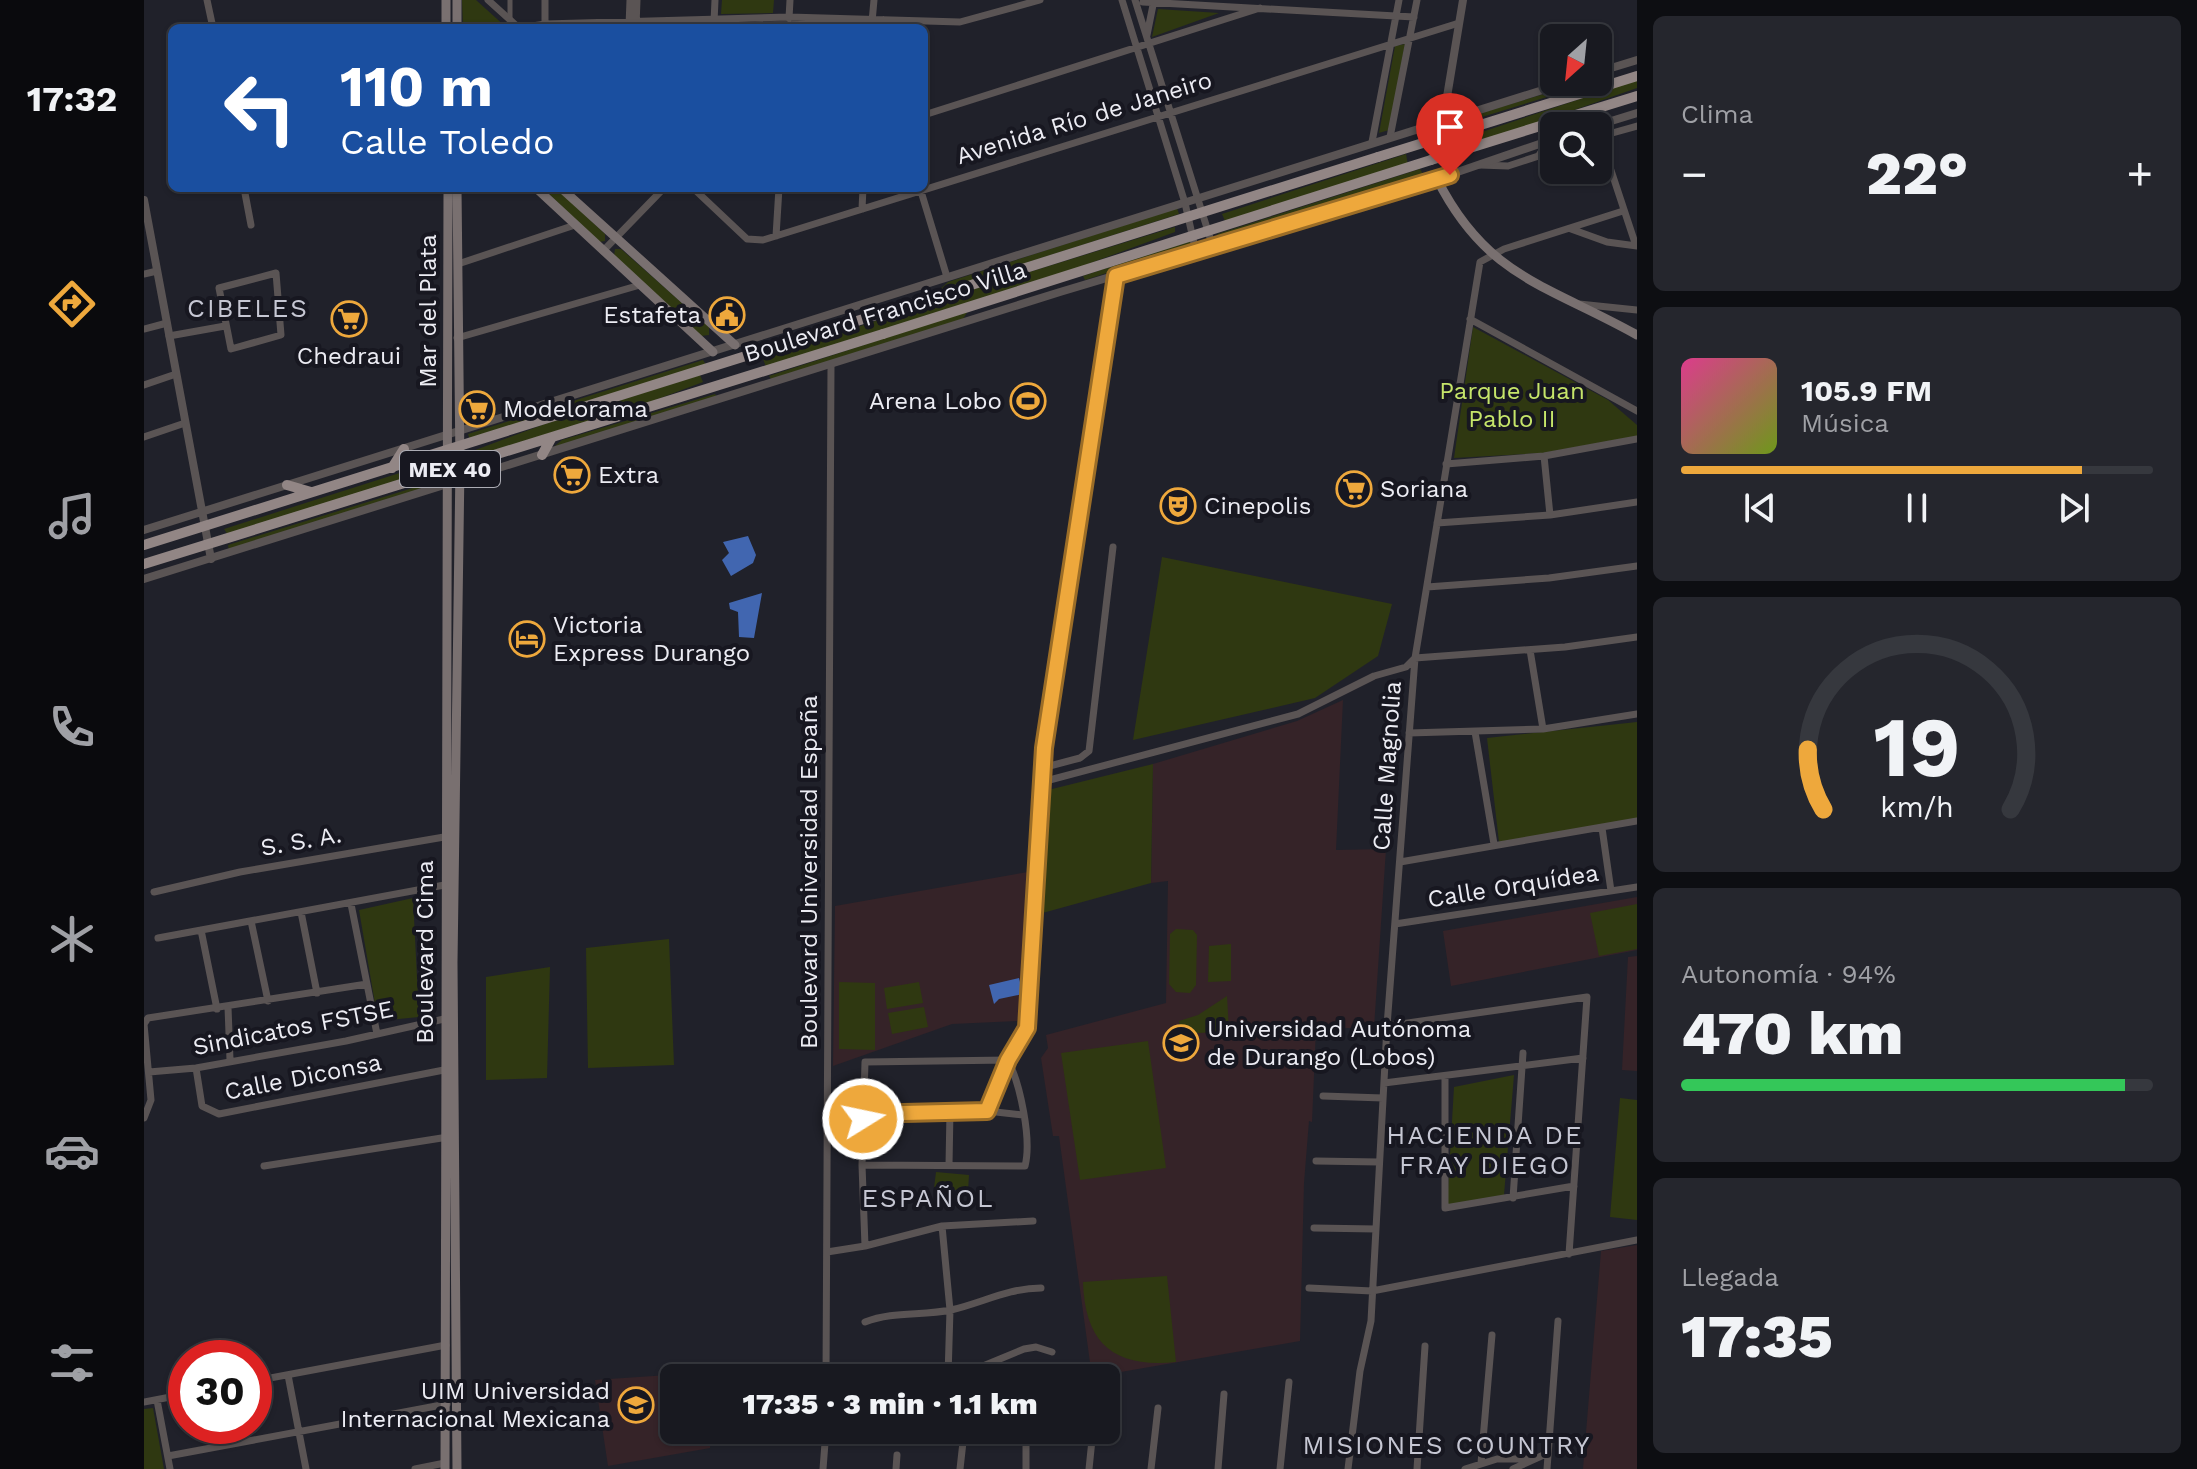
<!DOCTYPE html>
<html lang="es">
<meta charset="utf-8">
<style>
body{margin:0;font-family:"Work Sans",sans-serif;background:#25262d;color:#f1f3f6;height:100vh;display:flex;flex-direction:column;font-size:30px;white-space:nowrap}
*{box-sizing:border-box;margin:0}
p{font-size:26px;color:#9fa0a5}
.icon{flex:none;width:44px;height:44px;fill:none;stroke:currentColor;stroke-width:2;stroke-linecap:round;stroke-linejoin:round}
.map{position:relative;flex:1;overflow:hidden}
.details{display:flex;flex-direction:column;gap:16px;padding:16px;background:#0d0e12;width:560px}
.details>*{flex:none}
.top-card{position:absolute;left:24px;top:24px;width:760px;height:168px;border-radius:12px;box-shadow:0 2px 6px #0004,0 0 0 2px #36383e;background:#1a4fa0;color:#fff;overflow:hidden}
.needle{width:52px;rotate:207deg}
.fabs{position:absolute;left:1396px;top:24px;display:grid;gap:16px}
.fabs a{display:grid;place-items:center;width:72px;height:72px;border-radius:12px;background:#181920;box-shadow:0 2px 6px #0004,0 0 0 2px #36383e;font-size:40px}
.speed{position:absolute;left:24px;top:1340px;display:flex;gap:16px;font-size:40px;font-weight:700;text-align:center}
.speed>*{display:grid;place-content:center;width:104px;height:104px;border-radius:50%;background:#181920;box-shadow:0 2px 6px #0004,0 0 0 2px #36383e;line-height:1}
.speed .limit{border:12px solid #d22;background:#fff;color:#111}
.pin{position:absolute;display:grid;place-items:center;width:68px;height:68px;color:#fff;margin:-82px -34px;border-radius:50% 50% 50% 0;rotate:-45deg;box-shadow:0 0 8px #0007}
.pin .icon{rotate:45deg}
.me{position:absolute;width:88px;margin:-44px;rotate:80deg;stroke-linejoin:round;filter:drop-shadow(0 0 6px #0008)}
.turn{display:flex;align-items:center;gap:28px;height:168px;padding:0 40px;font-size:36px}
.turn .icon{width:104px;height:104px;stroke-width:2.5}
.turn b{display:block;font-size:56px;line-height:68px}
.big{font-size:60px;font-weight:800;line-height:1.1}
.details .card{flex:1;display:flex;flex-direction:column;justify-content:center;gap:12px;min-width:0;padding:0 28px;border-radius:12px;background:#25262d}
.details .dial{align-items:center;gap:0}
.dial svg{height:208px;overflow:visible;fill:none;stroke:#36383e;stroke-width:7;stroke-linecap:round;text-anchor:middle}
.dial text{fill:#f1f3f6;stroke:none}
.song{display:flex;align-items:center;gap:24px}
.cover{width:96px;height:96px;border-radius:12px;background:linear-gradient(135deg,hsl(330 70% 55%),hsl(80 70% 35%))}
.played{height:8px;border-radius:4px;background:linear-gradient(90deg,#eea83c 85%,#36383e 85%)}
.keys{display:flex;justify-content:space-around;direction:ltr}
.heat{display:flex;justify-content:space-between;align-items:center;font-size:44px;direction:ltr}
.charge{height:12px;border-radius:6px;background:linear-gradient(90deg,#34c759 94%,#36383e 0)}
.trip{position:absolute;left:516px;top:1364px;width:460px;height:80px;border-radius:12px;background:#181920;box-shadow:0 2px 6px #0004,0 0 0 2px #36383e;font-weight:800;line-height:80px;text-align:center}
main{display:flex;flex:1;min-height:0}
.dock{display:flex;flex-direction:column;width:144px;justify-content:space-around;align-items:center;background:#0a0a0d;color:#9fa0a5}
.dock .icon{width:56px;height:56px}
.dock .selected{color:#eea83c}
.dock b{font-size:36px;color:#f1f3f6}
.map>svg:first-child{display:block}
.education{fill:#352328}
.green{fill:#2f3811}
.water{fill:#4166b0}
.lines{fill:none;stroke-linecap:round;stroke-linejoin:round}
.pedestrian{stroke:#5a5454;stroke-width:5}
.minor{stroke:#5a5454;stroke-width:7}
.tertiary{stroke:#5a5454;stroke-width:8}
.secondary{stroke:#797070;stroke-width:9}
.primary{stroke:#928685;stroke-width:10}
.primary-bridge{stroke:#928685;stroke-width:10}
.route-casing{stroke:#9b6d27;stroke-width:20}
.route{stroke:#eea83c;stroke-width:14}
.labels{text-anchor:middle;stroke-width:8;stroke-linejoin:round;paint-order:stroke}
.shield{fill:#171720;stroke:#acacb4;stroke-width:2}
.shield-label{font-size:22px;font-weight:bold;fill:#ececf3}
.street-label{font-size:24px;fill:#ececf3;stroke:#171720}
.poi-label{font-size:24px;fill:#ececf3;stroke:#171720;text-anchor:start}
.park-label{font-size:24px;fill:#c6e56a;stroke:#171720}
.neighbourhood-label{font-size:26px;letter-spacing:2px;fill:#c6c7d3;stroke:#171720}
</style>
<main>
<nav class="dock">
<b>17:32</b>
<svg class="icon selected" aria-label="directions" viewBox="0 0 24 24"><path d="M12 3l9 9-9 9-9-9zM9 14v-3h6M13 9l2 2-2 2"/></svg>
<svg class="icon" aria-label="music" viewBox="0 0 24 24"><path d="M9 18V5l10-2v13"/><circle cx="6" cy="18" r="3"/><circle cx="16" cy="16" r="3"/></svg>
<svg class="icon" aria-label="phone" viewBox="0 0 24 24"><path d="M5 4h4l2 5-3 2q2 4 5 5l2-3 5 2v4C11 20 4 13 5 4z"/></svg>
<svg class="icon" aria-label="climate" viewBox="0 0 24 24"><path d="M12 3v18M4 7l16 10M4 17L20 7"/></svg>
<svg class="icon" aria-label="car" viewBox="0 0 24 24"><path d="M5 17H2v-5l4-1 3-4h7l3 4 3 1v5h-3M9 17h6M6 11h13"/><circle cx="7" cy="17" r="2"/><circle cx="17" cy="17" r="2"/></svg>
<svg class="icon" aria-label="filters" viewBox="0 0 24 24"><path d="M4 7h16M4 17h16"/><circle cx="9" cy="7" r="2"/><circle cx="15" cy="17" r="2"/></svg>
</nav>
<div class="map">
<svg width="1493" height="1469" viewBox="0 0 1493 1469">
<rect width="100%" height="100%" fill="#20212a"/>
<path class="education" d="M1199 700 1192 850 1242 849 1230 1028H1172L1168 1122 1165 1121 1160 1183 1156 1341 948 1377 915 1136H909L897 1058 904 1048 902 1035 1022 1003 1024 881 1007 883 1009 764 1153 721Z
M884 872 880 999 873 1021 808 1024 689 1066 691 906Z
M1493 897V950L1307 986 1299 931Z
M1493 956V1071L1478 1070 1484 957Z
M1493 1245V1469H1439L1457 1251Z
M568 1372V1378H530V1430H567L566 1448 464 1466 451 1380Z"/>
<path class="green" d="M318 0H332L363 28H319Z
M578 0H630L629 13 577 14Z
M1014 9 1075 13 1008 37Z
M1261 44 1245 130 1235 133 1251 46Z
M1493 80V88L1339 142 1296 151 1299 145Z
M1440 82H1452L1289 132 1287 128Z
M1262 154 1264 165 1081 221 1078 214Z
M1276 169 1279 174 1075 238 1073 234Z
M399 188H412L461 234V241L455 242Z
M1033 208 1035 214 794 291 804 282Z
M1031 227V232L914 275 622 367 619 359 782 304Z
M1047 240 1049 245 941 280 939 276Z
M471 249H477L565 327V335L557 336 470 256Z
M824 311 819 319 629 382 625 376Z
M1329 327 1464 400 1493 425V436L1399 453 1310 458Z
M559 360 562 365 326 440 324 434Z
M556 375 559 382 498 405 328 457 326 452 401 424Z
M571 394 573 397 406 450 418 440Z
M290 462 293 468 86 538 80 529Z
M298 479V483L85 551 84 545Z
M1018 557 1248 604 1234 656 1171 698 989 740Z
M1493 722V820L1355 842 1343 738Z
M1009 764 1007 883 895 914 900 791Z
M269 898 275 1017 234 1021 215 910Z
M1493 904V949L1455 956 1446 913Z
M1032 929 1049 930 1053 935 1052 985 1046 993 1032 992 1025 984 1026 934Z
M525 939 530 1065 444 1068 442 948Z
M1087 944V981L1064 982 1065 946Z
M406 967 403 1078 342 1080V977Z
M695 982 731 983V1050L695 1049Z
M775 982 779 1003 743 1009 740 988Z
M1083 996 1085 1031 1040 1034 1036 1030 1035 1021 1054 1015Z
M780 1007 784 1027 748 1034 744 1013Z
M1004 1041 1022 1168 936 1180 917 1053Z
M1370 1075 1360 1195 1303 1206 1310 1087Z
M1476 1098 1493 1100V1220L1466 1217Z
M792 1172 825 1175 824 1191 790 1188Z
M1023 1276 1032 1362C971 1368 941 1345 939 1282Z
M9 1408 20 1469H0V1409Z"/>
<path class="water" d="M604 536 612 555 609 563 587 576 578 560 585 553 579 542Z
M618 593 610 638 595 637 594 612 586 609 585 603Z
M875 978 879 994 855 999 850 1004 845 985Z"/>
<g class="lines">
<path class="pedestrian" d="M366 0V19"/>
<path class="minor" d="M63 0 69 28
M344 0 375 28
M401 0V24
M978 0 1041 203 1052 252
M991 0 1069 247
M999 2 1270 17
M645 18 646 0
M570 22 571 0
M728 22 730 0
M485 26 486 0
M492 26 493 0
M376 28 401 24 645 17 816 22 896 0
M487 28 733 23 739 20
M1003 35 1010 0
M780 115 1116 8
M1246 137 1273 0
M1454 137 1493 126
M1456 137 1492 246
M1228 142 1255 0
M1336 165 1364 166 1410 151
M100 188 107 225
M549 188 603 239 619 240 1315 23
M776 188 803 277
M718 209 719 188
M1427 229 1463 242 1493 246
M632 236 635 188
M459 251 520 188
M314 264 431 225
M132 273 137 335 87 349 75 288Z
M0 274 13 271
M1435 304 1493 310
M1326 319 1493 411
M0 329 23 323
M25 336 81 326
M313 338 496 285
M0 385 32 374
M0 437 41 423
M1400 456 1406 515
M1302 464 1400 456 1493 439
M1293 523 1406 515 1493 502
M1283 587 1405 578 1493 566
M1386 650 1399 729
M1271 658 1421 647 1493 637
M1331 732 1350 844
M1265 733 1399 729 1493 714
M898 768 936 758 945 751 969 547
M898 782 1154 714 1230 676 1262 667 1271 658
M1458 828 1467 891
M1256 862 1493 821
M10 892 96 872 306 836
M207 904 233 1034
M157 912 173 993
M107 921 124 1001
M1251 924 1493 887
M57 930 73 1009
M14 938 306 884
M84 1007 86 1060
M1243 1026 1443 997 1425 1254
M52 1068 58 1106 75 1114 305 1069
M5 1072 52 1068 202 1041 300 1019
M1301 1077V1208L1430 1186
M1240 1083 1439 1058
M1179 1096 1239 1098
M684 1104H718
M843 1111 885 1019 900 748 972 276
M718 1114 843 1111 879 1115
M0 1118 7 1100 0 1024 4 1018 223 984
M684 1120 719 1119
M1172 1161 1235 1162
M718 1165 881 1166C888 1139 876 1084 864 1060L721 1062 718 1165 721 1246
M805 1165 806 1111
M120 1166 304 1137
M1369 1198 1379 1053
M798 1226 806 1310 804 1376
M1170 1228 1232 1229
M683 1252 721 1246 798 1226 889 1221
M1165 1288 1228 1291 1493 1240
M721 1322C749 1311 777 1316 807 1310 838 1303 864 1288 897 1288
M144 1375 162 1469
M682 1378 687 365
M788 1378 839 1366 880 1349 892 1347 908 1352
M110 1381 302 1345
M13 1400 26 1469
M0 1402 42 1394
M24 1456 303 1404
M1337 1463 1348 1335
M271 1469 301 1463
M679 1469 682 1430
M752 1469 753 1455
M816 1469 819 1442
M882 1469V1430
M945 1469 949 1430
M1007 1469 1014 1408
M1074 1469 1080 1394
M1136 1469 1145 1382
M1204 1469 1216 1371 1227 1321 1243 1026 1271 658 1336 262 1360 249 1479 211
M1273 1469 1281 1346
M1321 1469 1353 1459H1385
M1369 1469 1404 1453
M1403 1469 1414 1321"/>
<path class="tertiary" d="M1454 72 1493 60
M1299 121 1319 0
M1451 126 1493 113
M1395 156 1405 140
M0 200 67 559
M0 530 1424 82
M0 579 916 292 1293 179 1410 139"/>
<path class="secondary" d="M302 0V28
M313 28V0
M1293 179C1343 278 1404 285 1493 335
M392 188 569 352
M417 188 591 345
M301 1469 304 188
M313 1469 309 963 316 466 313 188"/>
<path class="primary" d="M1234 157 1493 76
M1287 160 1493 96
M398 455 408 437
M248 468 260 449
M143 485 167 492
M0 545 732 315
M0 564 739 334"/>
<path class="primary-bridge" d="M732 315 1234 157
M739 334 1287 160"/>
</g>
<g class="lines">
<defs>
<path id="route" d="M719 1119 718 1114 843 1111 864 1060 883 1028 900 748 972 276 1306 175"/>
</defs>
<use href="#route" class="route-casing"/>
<use href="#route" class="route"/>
</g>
<defs>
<symbol id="civic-ring" viewBox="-11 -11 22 22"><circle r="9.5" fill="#171720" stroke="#eea83c" stroke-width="1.5"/><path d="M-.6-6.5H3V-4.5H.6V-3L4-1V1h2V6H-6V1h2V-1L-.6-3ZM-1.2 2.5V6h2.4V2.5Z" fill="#eea83c"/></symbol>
<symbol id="supermarket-ring" viewBox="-11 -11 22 22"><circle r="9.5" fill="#171720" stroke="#eea83c" stroke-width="1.5"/><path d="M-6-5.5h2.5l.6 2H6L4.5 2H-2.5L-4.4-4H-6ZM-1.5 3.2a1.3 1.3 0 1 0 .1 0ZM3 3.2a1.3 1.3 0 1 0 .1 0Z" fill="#eea83c"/></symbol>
<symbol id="stadium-ring" viewBox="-11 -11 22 22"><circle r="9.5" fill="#171720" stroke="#eea83c" stroke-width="1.5"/><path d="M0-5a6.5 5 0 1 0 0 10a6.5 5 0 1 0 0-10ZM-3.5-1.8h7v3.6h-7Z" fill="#eea83c"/></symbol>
<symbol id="theatre-ring" viewBox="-11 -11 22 22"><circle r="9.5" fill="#171720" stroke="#eea83c" stroke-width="1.5"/><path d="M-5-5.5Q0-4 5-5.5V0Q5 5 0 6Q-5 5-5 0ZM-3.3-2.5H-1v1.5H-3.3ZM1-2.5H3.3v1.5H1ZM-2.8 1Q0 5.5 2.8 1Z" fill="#eea83c"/></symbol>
<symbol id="hotel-ring" viewBox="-11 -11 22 22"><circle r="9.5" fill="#171720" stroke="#eea83c" stroke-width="1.5"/><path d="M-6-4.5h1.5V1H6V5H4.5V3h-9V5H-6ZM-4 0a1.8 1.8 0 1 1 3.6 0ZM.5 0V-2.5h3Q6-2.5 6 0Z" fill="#eea83c"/></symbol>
<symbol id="university-ring" viewBox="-11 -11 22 22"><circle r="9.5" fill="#171720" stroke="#eea83c" stroke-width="1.5"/><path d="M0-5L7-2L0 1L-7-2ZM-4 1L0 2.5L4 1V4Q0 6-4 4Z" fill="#eea83c"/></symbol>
</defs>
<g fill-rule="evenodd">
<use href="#civic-ring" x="563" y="295" width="40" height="40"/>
<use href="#supermarket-ring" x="185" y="299" width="40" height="40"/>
<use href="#stadium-ring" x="864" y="381" width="40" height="40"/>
<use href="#supermarket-ring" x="313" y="389" width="40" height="40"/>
<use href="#supermarket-ring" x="408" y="455" width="40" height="40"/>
<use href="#supermarket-ring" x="1190" y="469" width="40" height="40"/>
<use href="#theatre-ring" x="1014" y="486" width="40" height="40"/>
<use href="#hotel-ring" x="363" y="619" width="40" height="40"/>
<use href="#university-ring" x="1017" y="1023" width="40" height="40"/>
<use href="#university-ring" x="472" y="1385" width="40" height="40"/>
</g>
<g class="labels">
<rect class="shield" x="256" y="451" width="100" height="36" rx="6"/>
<g class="shield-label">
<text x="306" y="477">MEX 40</text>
</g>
<g class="street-label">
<text transform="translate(940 118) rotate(-17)" y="8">Avenida Río de Janeiro</text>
<text transform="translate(284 311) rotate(-90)" y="8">Mar del Plata</text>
<text transform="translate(741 312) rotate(-17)" y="8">Boulevard Francisco Villa</text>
<text transform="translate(1243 766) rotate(-86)" y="8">Calle Magnolia</text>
<text transform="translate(157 841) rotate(-10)" y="8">S. S. A.</text>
<text transform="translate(665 872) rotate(-90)" y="8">Boulevard Universidad España</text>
<text transform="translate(1369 886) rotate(-9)" y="8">Calle Orquídea</text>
<text transform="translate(281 952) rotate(-90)" y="8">Boulevard Cima</text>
<text transform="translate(149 1028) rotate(-11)" y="8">Sindicatos FSTSE</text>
<text transform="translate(159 1077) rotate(-11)" y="8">Calle Diconsa</text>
</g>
<g class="poi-label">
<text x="557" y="323" text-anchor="end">Estafeta</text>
<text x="205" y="364" text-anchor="middle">Chedraui</text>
<text x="858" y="409" text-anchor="end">Arena Lobo</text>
<text x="359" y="417">Modelorama</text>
<text x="454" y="483">Extra</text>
<text x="1236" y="497">Soriana</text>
<text x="1060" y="514">Cinepolis</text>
<text x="409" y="633">Victoria<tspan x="409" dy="28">Express Durango</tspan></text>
<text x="1063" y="1037">Universidad Autónoma<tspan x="1063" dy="28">de Durango (Lobos)</tspan></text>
<text x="466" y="1399" text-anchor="end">UIM Universidad<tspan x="466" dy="28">Internacional Mexicana</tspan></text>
</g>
<g class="park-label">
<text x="1368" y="399">Parque Juan<tspan x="1368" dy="28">Pablo II</tspan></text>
</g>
<g class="neighbourhood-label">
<text x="104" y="317">CIBELES</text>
<text x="1341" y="1144">HACIENDA DE<tspan x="1341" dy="30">FRAY DIEGO</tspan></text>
<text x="784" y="1207">ESPAÑOL</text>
<text x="1303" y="1454">MISIONES COUNTRY</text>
</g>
</g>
</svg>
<div class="fabs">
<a><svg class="needle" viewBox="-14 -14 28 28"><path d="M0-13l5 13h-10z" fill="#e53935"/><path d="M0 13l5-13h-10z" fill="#9fa0a5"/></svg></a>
<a><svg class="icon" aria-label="search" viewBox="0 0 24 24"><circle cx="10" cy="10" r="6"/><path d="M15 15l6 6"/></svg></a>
</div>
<div class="speed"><div class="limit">30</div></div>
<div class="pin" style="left:1306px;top:175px;background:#d93025"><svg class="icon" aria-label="arrive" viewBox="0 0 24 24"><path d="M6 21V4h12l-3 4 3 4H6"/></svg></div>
<svg class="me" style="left:719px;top:1119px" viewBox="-20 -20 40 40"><circle r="17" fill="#eea83c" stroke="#fff" stroke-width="3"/><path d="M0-11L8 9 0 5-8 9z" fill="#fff"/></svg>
<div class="trip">17:35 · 3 min · 1.1 km</div>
<div class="top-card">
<div class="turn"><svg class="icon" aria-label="left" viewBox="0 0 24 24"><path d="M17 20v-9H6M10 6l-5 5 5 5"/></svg><div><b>110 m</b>Calle Toledo</div></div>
</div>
</div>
<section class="details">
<div class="card"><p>Clima</p>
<div class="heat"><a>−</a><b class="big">22°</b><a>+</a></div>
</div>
<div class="card">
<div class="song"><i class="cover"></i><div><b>105.9 FM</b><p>Música</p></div></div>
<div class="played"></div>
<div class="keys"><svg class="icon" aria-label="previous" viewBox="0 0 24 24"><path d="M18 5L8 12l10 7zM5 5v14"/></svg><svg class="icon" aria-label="pause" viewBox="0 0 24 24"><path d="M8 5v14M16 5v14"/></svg><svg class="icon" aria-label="next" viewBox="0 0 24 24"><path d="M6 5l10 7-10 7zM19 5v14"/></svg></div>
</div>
<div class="card dial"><svg viewBox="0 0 100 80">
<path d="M14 69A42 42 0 1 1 86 69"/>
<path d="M14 69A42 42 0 0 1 8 46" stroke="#eea83c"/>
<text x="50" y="56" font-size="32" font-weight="700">19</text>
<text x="50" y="72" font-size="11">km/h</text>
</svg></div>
<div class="card"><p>Autonomía · 94%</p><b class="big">470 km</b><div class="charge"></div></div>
<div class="card"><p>Llegada</p><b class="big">17:35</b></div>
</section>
</main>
